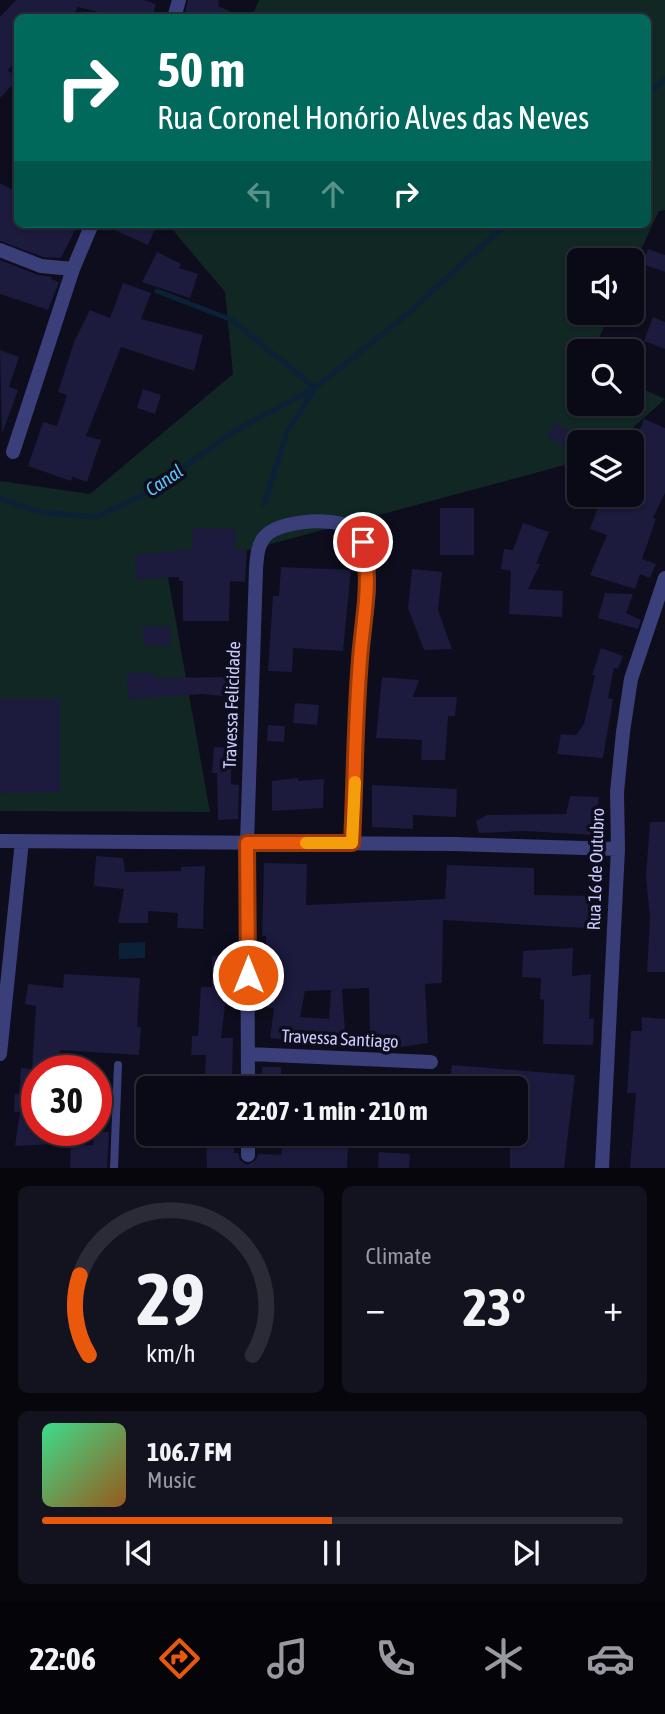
<!DOCTYPE html>
<meta charset="utf-8">
<style>
body{margin:0;font-family:"Asap Condensed",sans-serif;background:#13131f;color:#f1f3f6;height:100vh;display:flex;flex-direction:column;font-size:26px;white-space:nowrap}
*{box-sizing:border-box;margin:0}
p{font-size:23px;color:#999aa1}
.icon{flex:none;width:38px;height:38px;fill:none;stroke:currentColor;stroke-width:2;stroke-linecap:round;stroke-linejoin:round}
.map{position:relative;height:1168px;overflow:hidden}
.sheet{display:flex;flex-direction:column;gap:18px;padding:18px;background:#06060c;flex:1}
.sheet>*{flex:none}
.guide{position:absolute;left:14px;top:14px;width:637px;height:214px;border-radius:10px;box-shadow:0 2px 5px #0004,0 0 0 2px #2a2b35;background:#00695c;color:#fff;overflow:hidden}
.controls{position:absolute;left:567px;top:248px;display:grid;gap:14px}
.controls a{display:grid;place-items:center;width:77px;height:77px;border-radius:10px;background:#0a0a16;box-shadow:0 2px 5px #0004,0 0 0 2px #2a2b35;font-size:35px}
.speed{position:absolute;left:21px;top:1055px;display:flex;gap:14px;font-size:35px;font-weight:700;text-align:center}
.speed>*{display:grid;place-content:center;width:91px;height:91px;border-radius:50%;background:#0a0a16;box-shadow:0 2px 5px #0004,0 0 0 2px #2a2b35;line-height:1}
.speed .limit{border:10px solid #d22;background:#fff;color:#111}
.pin{position:absolute;display:grid;place-items:center;width:60px;height:60px;color:#fff;margin:-30px;border:4px solid #fff;border-radius:50%;box-shadow:0 2px 7px #0007}
.me{position:absolute;width:77px;margin:-38px;rotate:0deg;stroke-linejoin:round;filter:drop-shadow(0 0 5px #0008)}
.turn{display:flex;align-items:center;gap:24px;height:147px;padding:0 28px;font-size:32px}
.turn .icon{width:91px;height:91px;stroke-width:2.5}
.turn b{display:block;font-size:49px;line-height:60px}
.lanes{display:flex;align-items:center;height:66px;padding:0 28px;background:#0003;justify-content:center;gap:35px;direction:ltr}
.lanes .off{opacity:.35}
.big{font-size:52px;font-weight:700;line-height:1.1}
.sheet .tile{flex:1;display:flex;flex-direction:column;justify-content:center;gap:10px;min-width:0;padding:0 24px;border-radius:10px;background:#13131f}
.sheet .dial{align-items:center;gap:0}
.dial svg{height:182px;overflow:visible;fill:none;stroke:#2a2b35;stroke-width:7;stroke-linecap:round;text-anchor:middle}
.dial text{fill:#f1f3f6;stroke:none}
.song{display:flex;align-items:center;gap:21px}
.cover{width:84px;height:84px;border-radius:10px;background:linear-gradient(135deg,hsl(150 70% 55%),hsl(30 70% 35%))}
.played{height:7px;border-radius:4px;background:linear-gradient(90deg,#ea580c 50%,#2a2b35 50%)}
.keys{display:flex;justify-content:space-around;direction:ltr}
.heat{display:flex;justify-content:space-between;align-items:center;font-size:38px;direction:ltr}
.sheet .tiles{flex:1;display:grid;gap:18px;grid-template-columns:1fr 1fr}
.tile:last-child{grid-column:span 2}
.trip{position:absolute;left:136px;top:1076px;width:392px;height:70px;border-radius:10px;background:#0a0a16;box-shadow:0 2px 5px #0004,0 0 0 2px #2a2b35;font-weight:700;line-height:70px;text-align:center}
.tabs{display:flex;height:112px;justify-content:space-around;align-items:center;background:#040409;color:#999aa1}
.tabs .icon{width:49px;height:49px}
.tabs .on{color:#ea580c}
.tabs b{font-size:32px;color:#f1f3f6}
.map>svg:first-child{display:block}
.green{fill:#102723}
.water{fill:#0b2138}
.lines{fill:none;stroke-linecap:round;stroke-linejoin:round}
.stream{stroke:#0b2138;stroke-width:5}
.building{fill:#1c1a3d;fill-rule:evenodd}
.lane{stroke:#3a3f7a;stroke-width:8}
.street{stroke:#3a3f7a;stroke-width:14}
.route-casing{stroke:#983908;stroke-width:18}
.route{stroke:#ea580c;stroke-width:12}
.slow{stroke:#f59e0b;stroke-width:12}
.labels{text-anchor:middle;stroke-width:7;stroke-linejoin:round;paint-order:stroke}
.street-label{font-size:18px;fill:#cbcbfd;stroke:#0d0d1d}
.water-label{font-size:19px;font-style:italic;fill:#5ec3f8;stroke:#0d0d1d}
</style>
<div class="map">
<svg width="665" height="1168" viewBox="0 0 665 1168">
<rect width="100%" height="100%" fill="#0d0d1d"/>
<path class="green" d="M259 0H665V210L659 211 632 269V261H579V313H611L592 352H579V404H632V384L665 399 616 443H579V450L572 447 565 465 167 572 210 812 0 811V481L90 494 233 374 225 292 171 228 172 224H648V18L252 17Z"/>
<path class="water" d="M145 942V958L119 959V943Z"/>
<g class="lines">
<path class="stream" d="M648 95 665 79
M157 291 232 320 315 388 287 432 264 504
M0 498 39 512 96 517 151 491 233 432 315 388 406 315 506 224"/>
</g>
<path class="building" d="M16 0H143L156 4 152 18H123L78 7 72 18H18V59L8 70 18 79 0 98V17Z
M188 0H219L218 6 244 18H184Z
M0 183 18 193V224H78L61 258 43 257 0 241Z
M101 224H149L156 227 148 245Z
M648 249 665 255V272L642 264Z
M157 252 181 264 179 268 198 274 190 298 142 282Z
M0 260 38 275 52 277 51 279 59 282 48 310 0 294Z
M123 283 151 293 141 319 203 335 194 371 121 347 86 436 101 440 87 482 72 477 71 481 28 466 43 422 57 426 67 395 58 392 74 342 90 310 110 318Z
M653 317 665 322V349L644 341Z
M0 350 19 357 9 387 18 390 2 434Z
M143 389 161 395 155 414 137 408Z
M644 419 665 428V493L653 518 656 519 642 559 656 564 650 578 640 574 635 589 590 575 607 535 590 529 601 499 621 506 627 495H632V449Z
M554 423 572 432 565 446 547 437Z
M440 508H474V555H440Z
M523 523 549 532 536 564H540L528 589 563 591 562 617 509 614 511 571 501 569 504 549 513 550Z
M193 528 236 529 235 549 247 550 245 582 230 581 229 621H183V581H179V577L136 579 135 555 192 549Z
M281 567 351 570 343 651 293 648 292 672 268 671 273 596H279Z
M412 569 442 572 438 610 452 649 424 650 408 608Z
M605 593 633 594 626 613 641 620 638 629 598 618Z
M143 626 171 627 170 646 143 645Z
M601 648 623 656 618 669 614 668 608 698 613 699 603 758 557 754 561 734 576 735 584 724 595 675H592Z
M127 673H154V678L232 677V697L202 694 128 699Z
M382 677 419 680 413 697H457L455 716H448L445 760H421L422 740 376 738Z
M0 699H60V792L0 793Z
M295 703 319 705 317 725 293 723Z
M268 725 285 726 284 742 267 741Z
M214 747 232 748 231 784 239 785 238 819 218 820 217 773H212Z
M298 778V781L324 779 323 808 272 811V781Z
M372 785 457 789 456 817 413 815V829L372 827Z
M570 796 599 797 593 835 525 831 479 833 476 821 487 815 566 814Z
M650 822H665V972H647L650 917 646 877Z
M96 856 123 858 125 872 181 871V867L205 866 203 929 177 928 178 913 148 911V923H118L124 889 94 886Z
M264 863 307 864 306 905 445 899 447 865 534 868V895L598 896 603 929 443 920 442 983 425 984 428 1043 393 1048V1035L370 1036 369 988 342 989 346 1044 270 1038 274 1008 259 1007 261 989H268L269 959 266 958V936H262ZM331 990 329 1019 300 1017 305 991Z
M573 948 572 976 591 974 589 1019 594 1018 593 1045 543 1044 544 1000 540 999 541 978 522 977 523 951Z
M234 955 233 983 228 982 221 1038H233L232 1088H204L206 1055H191L192 1036H198L201 987H212V956Z
M64 974 140 978 137 1027H141L139 1055 60 1050 58 1071H37V1130H54V1144L15 1146 20 1112H14L15 1094H19L21 1068 32 1069 36 1006 25 1004 28 984 63 988Z
M642 1017 665 1019V1168H630L636 1093H627L631 1031H642Z
M452 1065 575 1075 564 1168H510V1147L478 1144V1134H516V1088H449Z
M262 1067H281V1088H262Z
M371 1075H388L387 1088H371Z
M94 1132H109L107 1168H70L71 1146 93 1145Z
M206 1134H229L228 1145 234 1144V1153H238L240 1160 247 1165 256 1160 258 1154 281 1155 282 1147 310 1148V1134H332V1146L348 1147 347 1168H207Z
M379 1152 410 1154 409 1168H378Z"/>
<g class="lines">
<path class="lane" d="M114 1168 118 1065"/>
<path class="street" d="M174 18 179 0
M0 250 41 266 73 269
M13 452 73 269 92 224
M0 841 454 844 618 849
M0 1054 22 841
M248 1054 431 1062
M248 1088 247 843 256 569C257 558 257 548 263 539 274 521 329 517 347 526 362 534 367 551 368 567 372 597 363 627 360 657 354 718 355 781 352 843
M248 1134V1155
M602 1168 618 849 617 792 623 732 631 679 665 578"/>
</g>
<g class="lines">
<defs>
<path id="route" d="M248 975 247 843H352C355 782 355 720 360 659 363 618 372 583 363 542"/>
</defs>
<use href="#route" class="route-casing"/>
<use href="#route" class="route"/>
<path class="slow" d="M306 843H352L355 782"/>
</g>
<g class="labels">
<g class="street-label">
<text transform="translate(232 705) rotate(-88)" y="6">Travessa Felicidade</text>
<text transform="translate(596 869) rotate(-88)" y="6">Rua 16 de Outubro</text>
<text transform="translate(340 1039) rotate(3)" y="6">Travessa Santiago</text>
</g>
<g class="water-label">
<text transform="translate(164 480) rotate(-34)" y="7">Canal</text>
</g>
</g>
</svg>
<div class="controls">
<a><svg class="icon" aria-label="sound" viewBox="0 0 24 24"><path d="M4 9h4l5-4v14l-5-4H4zM17 9q2 3 0 6"/></svg></a>
<a><svg class="icon" aria-label="search" viewBox="0 0 24 24"><circle cx="10" cy="10" r="6"/><path d="M15 15l6 6"/></svg></a>
<a><svg class="icon" aria-label="layers" viewBox="0 0 24 24"><path d="M12 4l9 5-9 5-9-5zM3 14l9 5 9-5"/></svg></a>
</div>
<div class="speed"><div class="limit">30</div></div>
<div class="pin" style="left:363px;top:542px;background:#d93025"><svg class="icon" aria-label="arrive" viewBox="0 0 24 24"><path d="M6 21V4h12l-3 4 3 4H6"/></svg></div>
<svg class="me" style="left:248px;top:975px" viewBox="-20 -20 40 40"><circle r="17" fill="#ea580c" stroke="#fff" stroke-width="3"/><path d="M0-11L8 9 0 5-8 9z" fill="#fff"/></svg>
<div class="trip">22:07 · 1 min · 210 m</div>
<div class="guide">
<div class="turn"><svg class="icon" aria-label="right" viewBox="0 0 24 24"><path d="M7 20v-9h11M14 6l5 5-5 5"/></svg><div><b>50 m</b>Rua Coronel Honório Alves das Neves</div></div>
<div class="lanes"><svg class="icon off" aria-label="left" viewBox="0 0 24 24"><path d="M17 20v-9H6M10 6l-5 5 5 5"/></svg><svg class="icon off" aria-label="ahead" viewBox="0 0 24 24"><path d="M12 20V5M6 11l6-6 6 6"/></svg><svg class="icon" aria-label="right" viewBox="0 0 24 24"><path d="M7 20v-9h11M14 6l5 5-5 5"/></svg></div>
</div>
</div>
<section class="sheet">
<div class="tiles">
<div class="tile dial"><svg viewBox="0 0 100 80">
<path d="M14 69A42 42 0 1 1 86 69"/>
<path d="M14 69A42 42 0 0 1 10 34" stroke="#ea580c"/>
<text x="50" y="56" font-size="32" font-weight="700">29</text>
<text x="50" y="72" font-size="11">km/h</text>
</svg></div>
<div class="tile"><p>Climate</p>
<div class="heat"><a>−</a><b class="big">23°</b><a>+</a></div>
</div>
<div class="tile">
<div class="song"><i class="cover"></i><div><b>106.7 FM</b><p>Music</p></div></div>
<div class="played"></div>
<div class="keys"><svg class="icon" aria-label="previous" viewBox="0 0 24 24"><path d="M18 5L8 12l10 7zM5 5v14"/></svg><svg class="icon" aria-label="pause" viewBox="0 0 24 24"><path d="M8 5v14M16 5v14"/></svg><svg class="icon" aria-label="next" viewBox="0 0 24 24"><path d="M6 5l10 7-10 7zM19 5v14"/></svg></div>
</div>
</div>
</section>
<nav class="tabs">
<b>22:06</b>
<svg class="icon on" aria-label="directions" viewBox="0 0 24 24"><path d="M12 3l9 9-9 9-9-9zM9 14v-3h6M13 9l2 2-2 2"/></svg>
<svg class="icon" aria-label="music" viewBox="0 0 24 24"><path d="M9 18V5l10-2v13"/><circle cx="6" cy="18" r="3"/><circle cx="16" cy="16" r="3"/></svg>
<svg class="icon" aria-label="phone" viewBox="0 0 24 24"><path d="M5 4h4l2 5-3 2q2 4 5 5l2-3 5 2v4C11 20 4 13 5 4z"/></svg>
<svg class="icon" aria-label="climate" viewBox="0 0 24 24"><path d="M12 3v18M4 7l16 10M4 17L20 7"/></svg>
<svg class="icon" aria-label="car" viewBox="0 0 24 24"><path d="M5 17H2v-5l4-1 3-4h7l3 4 3 1v5h-3M9 17h6M6 11h13"/><circle cx="7" cy="17" r="2"/><circle cx="17" cy="17" r="2"/></svg>
</nav>
